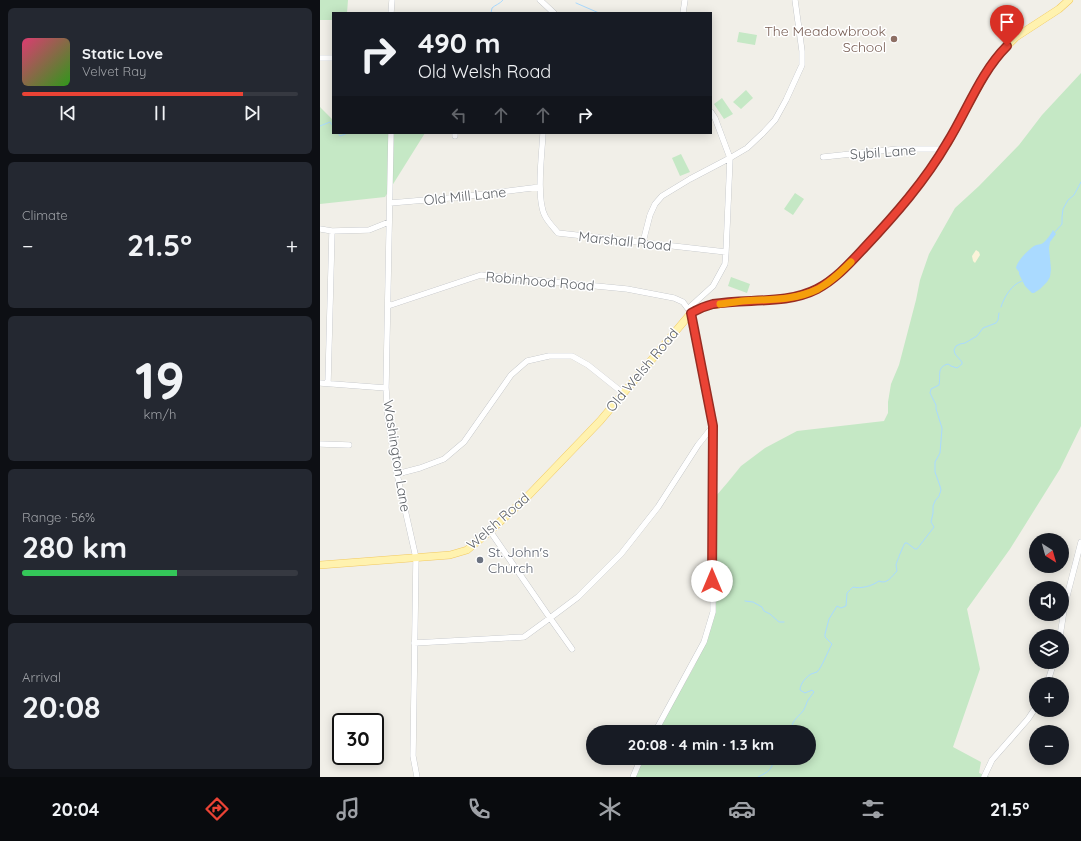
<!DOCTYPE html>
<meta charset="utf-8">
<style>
body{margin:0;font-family:Quicksand,sans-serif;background:#242831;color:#f1f3f6;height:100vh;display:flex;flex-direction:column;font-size:15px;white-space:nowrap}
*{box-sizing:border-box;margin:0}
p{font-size:13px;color:#9ea1a6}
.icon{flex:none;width:22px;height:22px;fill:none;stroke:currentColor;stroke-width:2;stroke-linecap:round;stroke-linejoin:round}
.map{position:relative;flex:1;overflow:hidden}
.sheet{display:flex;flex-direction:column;gap:8px;padding:8px;background:#0d0f14;width:320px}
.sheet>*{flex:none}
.top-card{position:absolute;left:12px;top:12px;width:380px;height:122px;border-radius:0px;box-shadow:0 2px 10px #0003;background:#171b24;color:#f1f3f6;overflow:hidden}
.needle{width:26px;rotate:143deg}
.controls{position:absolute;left:709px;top:533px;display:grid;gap:8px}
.controls a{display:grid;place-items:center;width:40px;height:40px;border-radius:50%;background:#171b24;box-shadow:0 2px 10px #0003;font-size:20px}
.speed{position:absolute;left:12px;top:713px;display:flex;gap:8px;font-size:20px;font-weight:700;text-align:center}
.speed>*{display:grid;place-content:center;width:52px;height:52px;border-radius:50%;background:#171b24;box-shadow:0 2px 10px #0003;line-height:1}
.speed .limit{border:2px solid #111;border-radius:6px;background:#fff;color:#111}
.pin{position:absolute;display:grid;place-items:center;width:34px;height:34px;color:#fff;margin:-41px -17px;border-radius:50% 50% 50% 0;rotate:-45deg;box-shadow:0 0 4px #0007}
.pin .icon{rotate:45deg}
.me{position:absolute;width:44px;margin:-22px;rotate:0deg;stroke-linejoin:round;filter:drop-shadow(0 0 3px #0008)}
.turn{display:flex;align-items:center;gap:14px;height:84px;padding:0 20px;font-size:18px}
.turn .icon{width:52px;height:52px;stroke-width:2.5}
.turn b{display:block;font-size:28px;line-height:34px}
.lanes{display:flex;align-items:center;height:38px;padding:0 20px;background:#0003;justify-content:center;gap:20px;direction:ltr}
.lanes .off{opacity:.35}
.big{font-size:30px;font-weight:800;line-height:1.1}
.sheet .card{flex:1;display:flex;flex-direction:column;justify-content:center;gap:6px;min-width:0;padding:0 14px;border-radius:6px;background:#242831}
.sheet .dial{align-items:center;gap:0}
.dial b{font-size:52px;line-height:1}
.song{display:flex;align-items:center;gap:12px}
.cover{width:48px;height:48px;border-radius:6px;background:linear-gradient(135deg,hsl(340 70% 55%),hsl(110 70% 35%))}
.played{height:4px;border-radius:2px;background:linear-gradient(90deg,#ea4335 80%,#363941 80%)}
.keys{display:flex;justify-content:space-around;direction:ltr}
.heat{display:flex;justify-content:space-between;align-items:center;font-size:22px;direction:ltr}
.charge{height:6px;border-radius:3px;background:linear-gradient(90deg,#34c759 56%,#363941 0)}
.trip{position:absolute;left:266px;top:725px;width:230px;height:40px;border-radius:20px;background:#171b24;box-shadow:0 2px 10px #0003;font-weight:800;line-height:40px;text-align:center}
.tabs{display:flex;height:64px;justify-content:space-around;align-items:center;background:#090b0e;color:#9ea1a6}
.tabs .icon{width:28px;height:28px}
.tabs .active{color:#ea4335}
.tabs b{font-size:18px;color:#f1f3f6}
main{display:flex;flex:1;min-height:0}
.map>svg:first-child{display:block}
.green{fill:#c5e8c5}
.sand{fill:#fbf3d9}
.water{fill:#aadaff}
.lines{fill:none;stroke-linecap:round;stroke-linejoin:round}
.stream{stroke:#aadaff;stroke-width:1}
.minor-casing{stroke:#b5b8bc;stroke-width:6}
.major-casing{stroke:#f2c960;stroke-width:8}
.minor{stroke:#fff;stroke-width:5.5}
.major{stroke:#fff2af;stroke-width:7}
.route-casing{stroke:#982c22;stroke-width:10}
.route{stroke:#ea4335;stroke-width:7}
.slow{stroke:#f59e0b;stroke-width:7}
.education-dot{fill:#8d6e63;stroke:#fff;stroke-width:1.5}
.worship-dot{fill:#6b7280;stroke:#fff;stroke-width:1.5}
.labels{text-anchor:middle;stroke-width:3;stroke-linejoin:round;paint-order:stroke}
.education-label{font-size:14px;fill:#785e54;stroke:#fff;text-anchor:end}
.street-label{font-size:14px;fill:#5f6368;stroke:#fff}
.worship-label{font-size:14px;fill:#5b616d;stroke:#fff;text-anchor:start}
</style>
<main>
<section class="sheet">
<div class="card">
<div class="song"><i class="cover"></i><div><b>Static Love</b><p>Velvet Ray</p></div></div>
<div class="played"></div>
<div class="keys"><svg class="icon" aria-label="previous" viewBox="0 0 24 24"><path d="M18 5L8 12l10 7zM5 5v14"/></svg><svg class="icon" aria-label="pause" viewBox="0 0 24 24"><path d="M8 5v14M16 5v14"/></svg><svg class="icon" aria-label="next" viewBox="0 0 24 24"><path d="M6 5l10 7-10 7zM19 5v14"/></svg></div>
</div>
<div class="card"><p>Climate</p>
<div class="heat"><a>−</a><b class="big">21.5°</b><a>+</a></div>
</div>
<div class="card dial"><b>19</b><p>km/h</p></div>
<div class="card"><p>Range · 56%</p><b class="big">280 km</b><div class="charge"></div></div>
<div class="card"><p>Arrival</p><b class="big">20:08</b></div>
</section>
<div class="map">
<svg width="761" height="777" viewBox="0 0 761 777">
<rect width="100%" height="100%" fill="#f1efe8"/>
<path class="green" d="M0 0H28L27 13H13V20H0Z
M419 32 437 35 435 45 417 42Z
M761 73V426L740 469 690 549 647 609 660 669 633 747 661 762 659 773 668 776 669 777H315L323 758H489V732H337L374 667 395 612 394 533 396 496 408 482 421 466 445 448 477 431 564 421 568 413V402L571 384 579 365 596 300 600 280 609 254 635 208 659 186 699 145 722 115Z
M426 90 433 98 421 109 413 102Z
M402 98 413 114 404 119 394 104Z
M0 107 13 120V133H105L65 197 0 204Z
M361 154 370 172 360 176 352 158Z
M475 193 484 199 473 215 464 209Z
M411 277 430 284 427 293 408 286Z"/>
<path class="sand" d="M656 250 659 252 660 255 655 263 653 261 652 256Z"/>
<path class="water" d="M733 230 736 234 730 242 729 248 731 269 730 277 727 282 720 289 714 293H712L705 286 699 274V272L696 268C697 261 708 250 714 246 717 244 721 245 723 243 727 240 731 234 733 230Z"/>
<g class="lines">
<path class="stream" d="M256 3 279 13
M171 13 172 8C175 5 180 4 183 0
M0 126 10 122 13 126
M18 133 20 136 28 133
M735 232 742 224V217L743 209 748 200 754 195 761 182
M681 307C684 297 692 284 702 281
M425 601 433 602 442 607 444 611 450 614 459 622H464
M472 732C470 722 477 718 483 711 485 708 486 705 487 702 489 698 492 695 494 692L492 690 485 693 480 690C480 684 486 677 491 674 493 673 495 673 497 672 501 669 509 649 512 644L505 637V634L509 619 517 606 521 608 526 606 527 593 533 587C541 589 552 586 559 581 567 585 572 576 577 571 577 569 576 567 576 565 576 563 584 544 585 543H587L595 549H597L614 527 611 522 613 513V506L615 501 619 496 621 490 620 486 615 472V462L620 453 622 428 616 409V405L610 393 611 389 619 385C621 376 616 367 628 364L631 366 637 368 642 364V362L635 354 634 350 636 346 640 344 645 343 657 336 663 328 676 323 678 320 679 313
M438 777C450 771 451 770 455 758"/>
<defs>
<path id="minor" d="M220 0 234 13
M71 13 72 0
M363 13 365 0
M0 58H13
M71 133 66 388 68 420 77 474 96 558 93 756 97 777
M135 133V136
M223 133C222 153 216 199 225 216 228 222 234 228 238 233L406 252
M503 157 578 149H618L622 151
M70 203 141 197 220 187
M0 229 12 231 49 230 69 222
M323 242 330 215 335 204 342 196 370 179 410 158 395 118 391 112
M68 306 161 275 307 289 354 298 363 302 371 313
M0 383 66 388
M8 383 12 231
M0 444 29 445
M77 474 100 468 124 459 144 442 191 375 207 361 229 356H252L268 365 303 393
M170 531 230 618 252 649
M740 636 745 604 761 542
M94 643 204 637 230 618 258 597 301 554 338 507 378 445 393 426
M727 684 734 662
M335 732 384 642 393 612V426L371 313V306L393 286 405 264 406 252 410 158 427 148 443 133 455 120 466 100 482 65V51L475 0
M313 777 321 758
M664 777 672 760 708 719 716 707"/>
<path id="major" d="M0 565 130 555 147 550 170 531 207 497 280 421 371 313 382 308 392 305 422 301 446 300 476 297 497 289 519 274 557 235 605 177 628 143 667 71 679 54 696 37 739 9 749 0"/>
</defs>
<use href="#minor" class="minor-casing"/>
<use href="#major" class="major-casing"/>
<use href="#minor" class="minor"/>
<use href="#major" class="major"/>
</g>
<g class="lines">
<defs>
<path id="route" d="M392 581 393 426 371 313C378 309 385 306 393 304 427 298 466 305 497 289 516 279 530 263 545 247 575 215 605 181 627 143 647 111 660 73 687 46"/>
</defs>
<use href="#route" class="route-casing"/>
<use href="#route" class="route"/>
<path class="slow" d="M400 304C408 303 415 302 422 301 447 299 474 301 498 289 511 282 521 272 531 262"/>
</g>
<circle class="education-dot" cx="574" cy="39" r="4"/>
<circle class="worship-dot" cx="160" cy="560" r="4"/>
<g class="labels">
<g class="education-label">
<text x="566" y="36">The Meadowbrook<tspan x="566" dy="16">School</tspan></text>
</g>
<g class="street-label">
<text transform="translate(563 152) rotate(-4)" y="5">Sybil Lane</text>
<text transform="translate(145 196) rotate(-6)" y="5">Old Mill Lane</text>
<text transform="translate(305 241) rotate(6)" y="5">Marshall Road</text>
<text transform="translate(220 281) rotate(5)" y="5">Robinhood Road</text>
<text transform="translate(322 370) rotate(-50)" y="5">Old Welsh Road</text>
<text transform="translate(77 456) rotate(81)" y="5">Washington Lane</text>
<text transform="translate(178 521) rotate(-41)" y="5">Welsh Road</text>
</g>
<g class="worship-label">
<text x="168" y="557">St. John's<tspan x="168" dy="16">Church</tspan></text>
</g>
</g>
</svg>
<div class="controls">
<a><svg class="needle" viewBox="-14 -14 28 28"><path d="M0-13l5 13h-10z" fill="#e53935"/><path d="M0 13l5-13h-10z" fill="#9ea1a6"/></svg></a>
<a><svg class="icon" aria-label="sound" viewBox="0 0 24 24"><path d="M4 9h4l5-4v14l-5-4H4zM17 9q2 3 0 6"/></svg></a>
<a><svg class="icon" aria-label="layers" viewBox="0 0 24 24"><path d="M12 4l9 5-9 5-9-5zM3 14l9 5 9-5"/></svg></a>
<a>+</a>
<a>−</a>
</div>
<div class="speed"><div class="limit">30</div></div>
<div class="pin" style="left:687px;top:46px;background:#d93025"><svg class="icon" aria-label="arrive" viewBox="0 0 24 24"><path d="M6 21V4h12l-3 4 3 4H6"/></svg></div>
<svg class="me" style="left:392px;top:581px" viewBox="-20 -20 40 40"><circle r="19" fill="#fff"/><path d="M0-13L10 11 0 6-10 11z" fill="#ea4335"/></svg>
<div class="trip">20:08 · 4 min · 1.3 km</div>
<div class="top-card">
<div class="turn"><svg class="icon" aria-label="right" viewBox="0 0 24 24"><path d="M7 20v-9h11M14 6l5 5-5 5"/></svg><div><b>490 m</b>Old Welsh Road</div></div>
<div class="lanes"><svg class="icon off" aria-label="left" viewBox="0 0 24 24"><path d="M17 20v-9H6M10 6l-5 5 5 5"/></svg><svg class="icon off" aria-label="ahead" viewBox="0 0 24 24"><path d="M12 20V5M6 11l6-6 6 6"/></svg><svg class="icon off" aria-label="ahead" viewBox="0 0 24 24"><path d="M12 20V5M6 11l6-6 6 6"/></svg><svg class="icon" aria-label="right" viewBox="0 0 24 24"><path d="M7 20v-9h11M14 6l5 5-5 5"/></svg></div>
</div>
</div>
</main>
<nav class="tabs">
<b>20:04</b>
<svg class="icon active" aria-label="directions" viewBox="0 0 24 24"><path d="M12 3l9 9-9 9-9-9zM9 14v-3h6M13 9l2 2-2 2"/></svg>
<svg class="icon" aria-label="music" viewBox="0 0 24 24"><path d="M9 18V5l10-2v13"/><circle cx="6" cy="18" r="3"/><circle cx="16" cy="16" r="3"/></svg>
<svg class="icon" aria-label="phone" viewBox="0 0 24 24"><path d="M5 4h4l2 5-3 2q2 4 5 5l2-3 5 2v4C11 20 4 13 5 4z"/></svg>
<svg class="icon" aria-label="climate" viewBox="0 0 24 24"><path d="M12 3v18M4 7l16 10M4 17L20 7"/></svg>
<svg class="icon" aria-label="car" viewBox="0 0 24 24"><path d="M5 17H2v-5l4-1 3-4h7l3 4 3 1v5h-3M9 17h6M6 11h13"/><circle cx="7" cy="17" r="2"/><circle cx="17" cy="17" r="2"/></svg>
<svg class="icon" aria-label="filters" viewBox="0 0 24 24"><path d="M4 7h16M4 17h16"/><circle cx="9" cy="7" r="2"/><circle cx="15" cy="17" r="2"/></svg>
<b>21.5°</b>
</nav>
